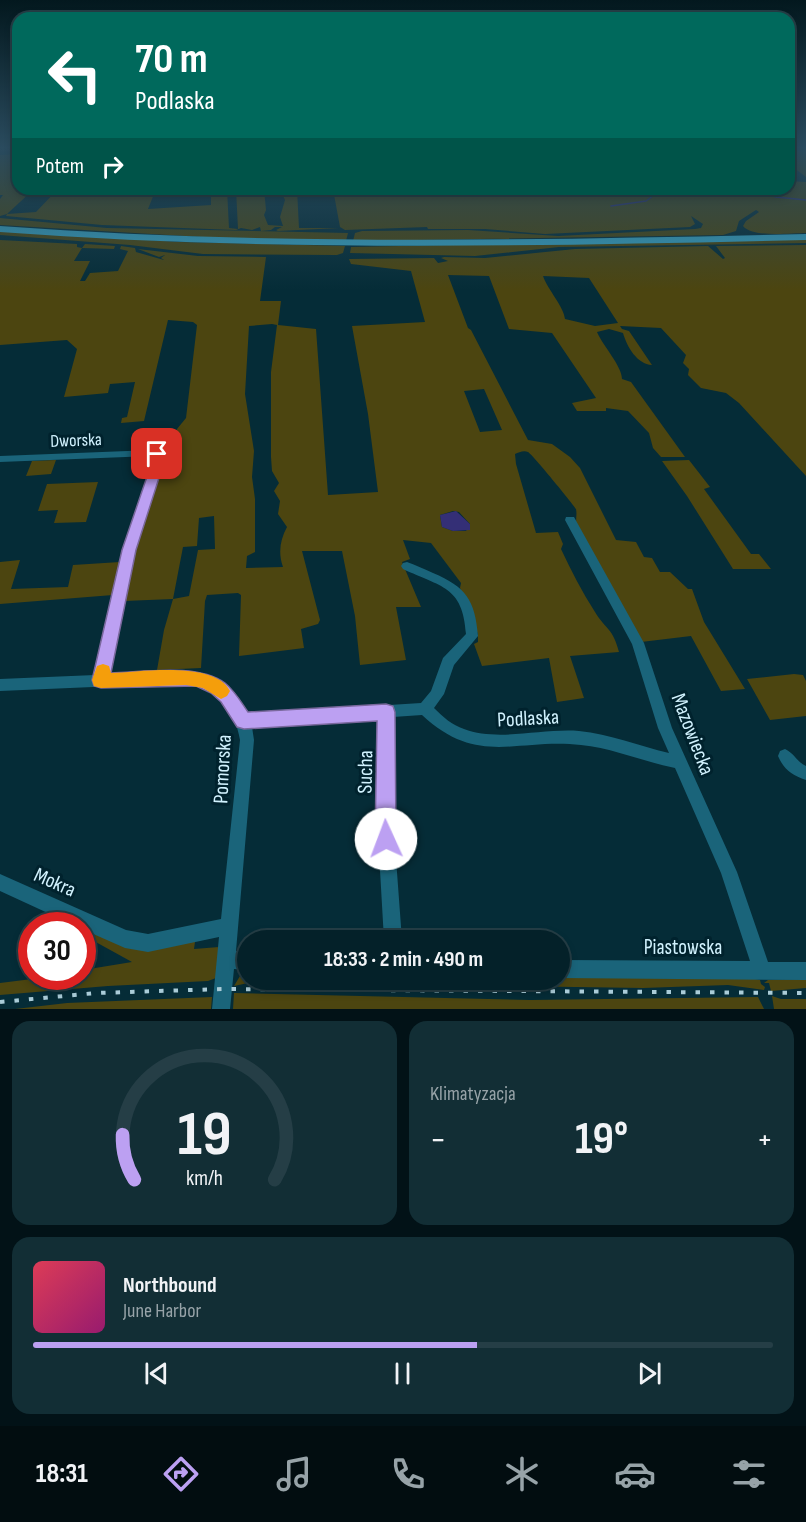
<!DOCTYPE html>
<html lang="pl">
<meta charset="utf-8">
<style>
body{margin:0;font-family:"Sofia Sans Condensed",sans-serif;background:#122e35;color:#f1f3f6;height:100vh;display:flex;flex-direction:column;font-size:22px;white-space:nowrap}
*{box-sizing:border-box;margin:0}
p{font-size:20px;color:#97a3a8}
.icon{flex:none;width:33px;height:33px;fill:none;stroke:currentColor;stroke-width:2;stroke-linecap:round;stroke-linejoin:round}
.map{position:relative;height:1009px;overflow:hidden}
.panel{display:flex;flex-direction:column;gap:12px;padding:12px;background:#021217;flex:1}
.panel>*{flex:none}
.top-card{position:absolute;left:12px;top:12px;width:783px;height:183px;border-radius:18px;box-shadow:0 3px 9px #0003,0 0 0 2px #253e46;background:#00695c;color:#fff;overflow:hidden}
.speed{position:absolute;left:18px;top:912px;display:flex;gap:12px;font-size:30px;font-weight:700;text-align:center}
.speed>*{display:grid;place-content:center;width:78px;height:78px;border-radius:50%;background:#042129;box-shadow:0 3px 9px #0003,0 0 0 2px #253e46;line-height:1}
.speed .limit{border:9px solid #d22;background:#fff;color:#111}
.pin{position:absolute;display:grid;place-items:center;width:51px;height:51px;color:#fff;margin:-26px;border-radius:12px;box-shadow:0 3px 9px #0006}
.me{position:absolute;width:66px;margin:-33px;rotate:358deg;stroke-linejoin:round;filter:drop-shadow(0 0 4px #0008)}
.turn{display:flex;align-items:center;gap:21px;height:126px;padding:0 24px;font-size:27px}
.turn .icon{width:78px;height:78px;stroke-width:2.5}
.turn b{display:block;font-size:42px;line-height:51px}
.then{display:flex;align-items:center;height:57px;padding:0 24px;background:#0003;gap:12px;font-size:22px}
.big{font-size:45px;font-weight:700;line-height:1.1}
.panel .widget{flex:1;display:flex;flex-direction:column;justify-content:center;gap:9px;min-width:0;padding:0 21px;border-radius:18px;background:#122e35}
.panel .dial{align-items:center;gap:0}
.dial svg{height:156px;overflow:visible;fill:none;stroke:#253e46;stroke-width:7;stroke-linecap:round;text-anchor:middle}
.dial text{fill:#f1f3f6;stroke:none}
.song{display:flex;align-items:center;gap:18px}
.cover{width:72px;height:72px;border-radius:9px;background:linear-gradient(135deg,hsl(350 70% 55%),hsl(320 70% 35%))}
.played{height:6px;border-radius:3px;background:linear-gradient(90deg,#bca0f2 60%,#253e46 60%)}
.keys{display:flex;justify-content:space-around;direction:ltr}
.heat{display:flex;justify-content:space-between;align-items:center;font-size:33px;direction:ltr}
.panel .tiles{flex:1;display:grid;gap:12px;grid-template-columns:1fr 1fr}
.widget:last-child{grid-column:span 2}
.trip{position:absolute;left:237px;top:930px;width:333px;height:60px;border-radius:30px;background:#042129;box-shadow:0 3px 9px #0003,0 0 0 2px #253e46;font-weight:700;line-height:60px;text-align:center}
.tab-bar{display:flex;height:96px;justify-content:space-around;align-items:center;background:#020d10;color:#97a3a8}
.tab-bar .icon{width:42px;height:42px}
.tab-bar .on{color:#bca0f2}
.tab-bar b{font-size:27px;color:#f1f3f6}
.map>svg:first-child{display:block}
.green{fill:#4c4510;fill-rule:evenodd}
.water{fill:#342f76}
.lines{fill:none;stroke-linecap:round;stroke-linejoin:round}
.stream{stroke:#342f76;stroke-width:1.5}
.street{fill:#1a647a;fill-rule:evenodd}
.primary{fill:#39a0bf;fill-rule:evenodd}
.rail{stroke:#aaccd8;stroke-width:4;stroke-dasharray:4.5 10;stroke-linecap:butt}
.route{fill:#bca0f2;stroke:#7a689d;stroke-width:1.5}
.slow{fill:#f59e0b}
.labels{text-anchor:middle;stroke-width:6;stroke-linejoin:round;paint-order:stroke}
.street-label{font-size:18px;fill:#d1f2fe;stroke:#00222d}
.near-street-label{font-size:21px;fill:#d1f2fe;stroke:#00222d}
</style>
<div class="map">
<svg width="806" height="1009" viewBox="0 0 806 1009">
<rect width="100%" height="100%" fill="#052c37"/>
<path class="green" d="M789 148 793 151H800L797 148H806V177L789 164Z
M18 154V189L33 190 7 214 36 212 58 189H156L148 209 211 205V189H227L229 228 238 229 236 189H264L266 210 264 215 268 225 283 226 280 217 285 200 280 189H297L299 228H339L278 231 276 230 282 227H275L271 230 261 231 260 227 252 230 241 228 236 230 102 225 6 216 7 214 0 216V199L3 195H0V155Z
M789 181 806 182V233C790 233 753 238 743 226L746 221 759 212 756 210 739 221 736 231 723 235 353 241 355 233 362 231 468 230 558 236 695 229 701 228 703 224 691 216 695 224 690 227 545 234 485 229H428L427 227 345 230 340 227 333 189H789Z
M0 218 107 228 348 233 346 241 236 239 0 225Z
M0 230 179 242 345 246 343 253 337 255 203 254 130 245 0 235Z
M806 238V243L559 247 475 256 350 253 351 247Z
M0 240 77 244V247L82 248 85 244 115 246 114 249 82 248 74 261H90L80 281H85L90 273 118 271 128 251 120 249 121 246 135 248 136 252 164 260 161 258 165 255 159 257 138 249 198 256 266 257 260 301H281L278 325 316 329 328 495 378 492 368 414 352 326 425 322 411 271 351 264 349 259 434 258 438 263 448 261 441 258 444 257 485 258 575 249 708 246 723 259 725 258 716 246 806 245V476L739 403 726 393 701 388 688 375 689 369 683 363 686 355 661 328 620 326 622 329 629 331 652 365C637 364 627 347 623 333L609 329 597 332C603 346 622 366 622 379L631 382 685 457H661L653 448 649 433 628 411 606 408V411H577L572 403 596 398 552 333 509 329 489 276 448 275 468 328 471 330 528 440 552 444 570 457 580 468 616 540 636 542 644 557 652 558 660 572H670L688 589H692L704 622 745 689 721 691 691 636 641 642 576 523C576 518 577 514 576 509 573 504 532 454 528 452 524 450 519 452 515 454L516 464 536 533 558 532 563 544 561 549C571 570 582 592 595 612 606 630 613 628 619 652L570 656 584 698 557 702 549 658 482 666 474 644 478 642V634L460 588 461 583 431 543 403 540 410 559 402 562 421 607H396L406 660 360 665 355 616 342 551H302L320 620 318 624 301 629 304 648 239 656 241 595 238 593 207 595 205 601 201 668 157 670 164 630 173 599 124 601 140 520 160 456 171 450 177 429 186 418 197 325 193 322 168 320 144 421 121 423 122 418 127 417 135 382 110 384 108 393 64 397 77 349 67 340 0 345ZM543 276 589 278 618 323 595 326 565 319C564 307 548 290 543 276ZM272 324 277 325 271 372V457L272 471 279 483 274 491 280 501 278 514 287 527C280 540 278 553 283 567L246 568 247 556 255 552V499L252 477 254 451 245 394 249 326ZM484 389 502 430 480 432 464 391ZM453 511 459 512 470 524 466 531H453L442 527 440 515ZM214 516 215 549 198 550 189 596 173 599 183 547 197 546 199 518Z
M56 460 51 474 26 476 32 461Z
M689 460 710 487 704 489 751 554H759L771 569H733L687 496 662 461Z
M98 482 86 522 54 523 58 510 38 511 47 484Z
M20 560 11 589 68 587 73 565 120 562 113 595 0 604V562Z
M794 674 803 675 806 681V716L770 720 747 679Z
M78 921 137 949 196 935 194 949 219 947 216 978 208 981 108 986 0 995V983L48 977 82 976 83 970 132 962 83 935 82 926 72 925Z
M247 972 248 980H560V977L755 979 760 980 761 984 765 987 764 990 728 985 643 988 298 983H248L234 986 240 976Z
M806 979V988L771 991 769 983H764L768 980Z
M234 993 530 1000 758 997 764 1009H233Z
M772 996 781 999H806V1009H774Z
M212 997 211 1009H15L67 1003Z"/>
<path class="water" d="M456 511 470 524V530L453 531 442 527 440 515Z"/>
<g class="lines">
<path class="stream" d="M748 189 776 197 806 200
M611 206 646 201 654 195 649 190 651 189"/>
<path class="street" d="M153 450 164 457 135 550 109 675 186 671C214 677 234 689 247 714L421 703 431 691 443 658 466 634C463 586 441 587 403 569L401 566 403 563 407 562C416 565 424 569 433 573 466 587 475 600 478 636L454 665 444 694 434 708C443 717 452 725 464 729 498 742 543 728 579 731 610 734 639 746 669 753L658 728 632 644 565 520 566 517H574L644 643 672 728 737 872 768 962H806V980L560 978V960L750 961 721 873 675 768C644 762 613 748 581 745 516 738 478 767 422 715L393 717V818L402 940H384L377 818 379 718 252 727 254 740 236 951 248 952V970L234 969 230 1009H212L219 937 148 952 125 948 82 929V926H76L0 891V874L126 930 148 934 221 919 240 740C235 709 217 689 186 683L0 691V679L95 675 123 550 154 458 151 456 0 462V456Z
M785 749C794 753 797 762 806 766V780C792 775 784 770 778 756L780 751Z"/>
<path class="primary" d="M0 226C269 246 537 240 806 234V240C537 246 269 252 0 232Z"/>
<path class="rail" d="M0 1002 96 993 223 989 806 993"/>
</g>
<linearGradient id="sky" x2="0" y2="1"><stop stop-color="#03181e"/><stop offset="0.51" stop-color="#2a4b5e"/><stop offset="1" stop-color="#2a4b5e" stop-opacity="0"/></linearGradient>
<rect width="806" height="290" fill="url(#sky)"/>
<path class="route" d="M157 450 161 452 165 459 136 550 111 673C145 672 197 663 225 683 235 691 241 702 248 712L386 704 393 706 395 712 396 839 393 847 386 850 378 847 375 839 377 721 244 729 237 727 221 702 211 693 196 686 101 688 94 686 92 680 122 550 153 459 151 454Z"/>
<path class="slow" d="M103 664 109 666 111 673C139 672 215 660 230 691L227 696 221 699 203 688 186 685 101 688 94 686 92 680 97 666Z"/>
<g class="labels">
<g class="street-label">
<text transform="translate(76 440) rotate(-2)" y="6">Dworska</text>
</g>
<g class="near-street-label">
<text transform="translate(528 718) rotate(-3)" y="7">Podlaska</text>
<text transform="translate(693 734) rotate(69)" y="7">Mazowiecka</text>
<text transform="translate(222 769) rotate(-87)" y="7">Pomorska</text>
<text transform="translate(365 772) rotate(-89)" y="7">Sucha</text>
<text transform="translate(55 882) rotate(24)" y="7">Mokra</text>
<text x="683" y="954">Piastowska</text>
</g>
</g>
</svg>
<div class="speed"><div class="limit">30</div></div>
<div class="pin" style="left:157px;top:454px;background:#d93025"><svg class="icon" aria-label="arrive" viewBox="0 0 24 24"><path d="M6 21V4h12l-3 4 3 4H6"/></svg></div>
<svg class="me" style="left:386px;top:839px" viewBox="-20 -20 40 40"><circle r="19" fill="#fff"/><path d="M0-13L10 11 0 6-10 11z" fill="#bca0f2"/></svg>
<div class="trip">18:33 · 2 min · 490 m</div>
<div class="top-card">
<div class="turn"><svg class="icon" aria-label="left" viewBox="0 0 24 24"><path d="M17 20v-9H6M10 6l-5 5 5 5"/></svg><div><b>70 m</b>Podlaska</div></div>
<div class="then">Potem<svg class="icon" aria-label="right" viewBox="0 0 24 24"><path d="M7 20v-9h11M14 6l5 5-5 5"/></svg></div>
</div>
</div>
<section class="panel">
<div class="tiles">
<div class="widget dial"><svg viewBox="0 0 100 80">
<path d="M14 69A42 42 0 1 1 86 69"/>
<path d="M14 69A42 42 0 0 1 8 46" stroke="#bca0f2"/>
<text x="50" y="56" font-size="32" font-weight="700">19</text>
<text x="50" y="72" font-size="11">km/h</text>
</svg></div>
<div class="widget"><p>Klimatyzacja</p>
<div class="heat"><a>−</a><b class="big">19°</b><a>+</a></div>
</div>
<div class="widget">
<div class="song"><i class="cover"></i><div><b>Northbound</b><p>June Harbor</p></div></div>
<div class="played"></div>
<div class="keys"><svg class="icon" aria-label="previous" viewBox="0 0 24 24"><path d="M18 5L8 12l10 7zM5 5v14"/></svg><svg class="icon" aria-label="pause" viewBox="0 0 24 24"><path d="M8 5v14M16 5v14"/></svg><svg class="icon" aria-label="next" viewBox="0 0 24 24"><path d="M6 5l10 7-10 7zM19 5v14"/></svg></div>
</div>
</div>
</section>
<nav class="tab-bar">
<b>18:31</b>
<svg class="icon on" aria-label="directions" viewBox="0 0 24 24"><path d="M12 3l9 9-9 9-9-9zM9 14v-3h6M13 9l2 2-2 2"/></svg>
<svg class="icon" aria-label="music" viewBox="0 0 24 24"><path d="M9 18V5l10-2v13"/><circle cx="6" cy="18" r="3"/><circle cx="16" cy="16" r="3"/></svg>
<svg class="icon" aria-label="phone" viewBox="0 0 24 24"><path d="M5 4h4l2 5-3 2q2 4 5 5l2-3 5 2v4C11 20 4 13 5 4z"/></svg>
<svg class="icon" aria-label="climate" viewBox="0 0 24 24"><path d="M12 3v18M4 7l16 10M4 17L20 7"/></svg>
<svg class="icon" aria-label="car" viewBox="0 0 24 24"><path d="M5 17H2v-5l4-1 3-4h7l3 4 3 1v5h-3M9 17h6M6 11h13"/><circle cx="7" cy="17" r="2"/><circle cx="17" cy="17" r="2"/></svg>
<svg class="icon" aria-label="filters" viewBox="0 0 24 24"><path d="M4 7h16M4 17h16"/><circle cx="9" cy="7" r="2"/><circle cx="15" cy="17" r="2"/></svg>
</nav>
